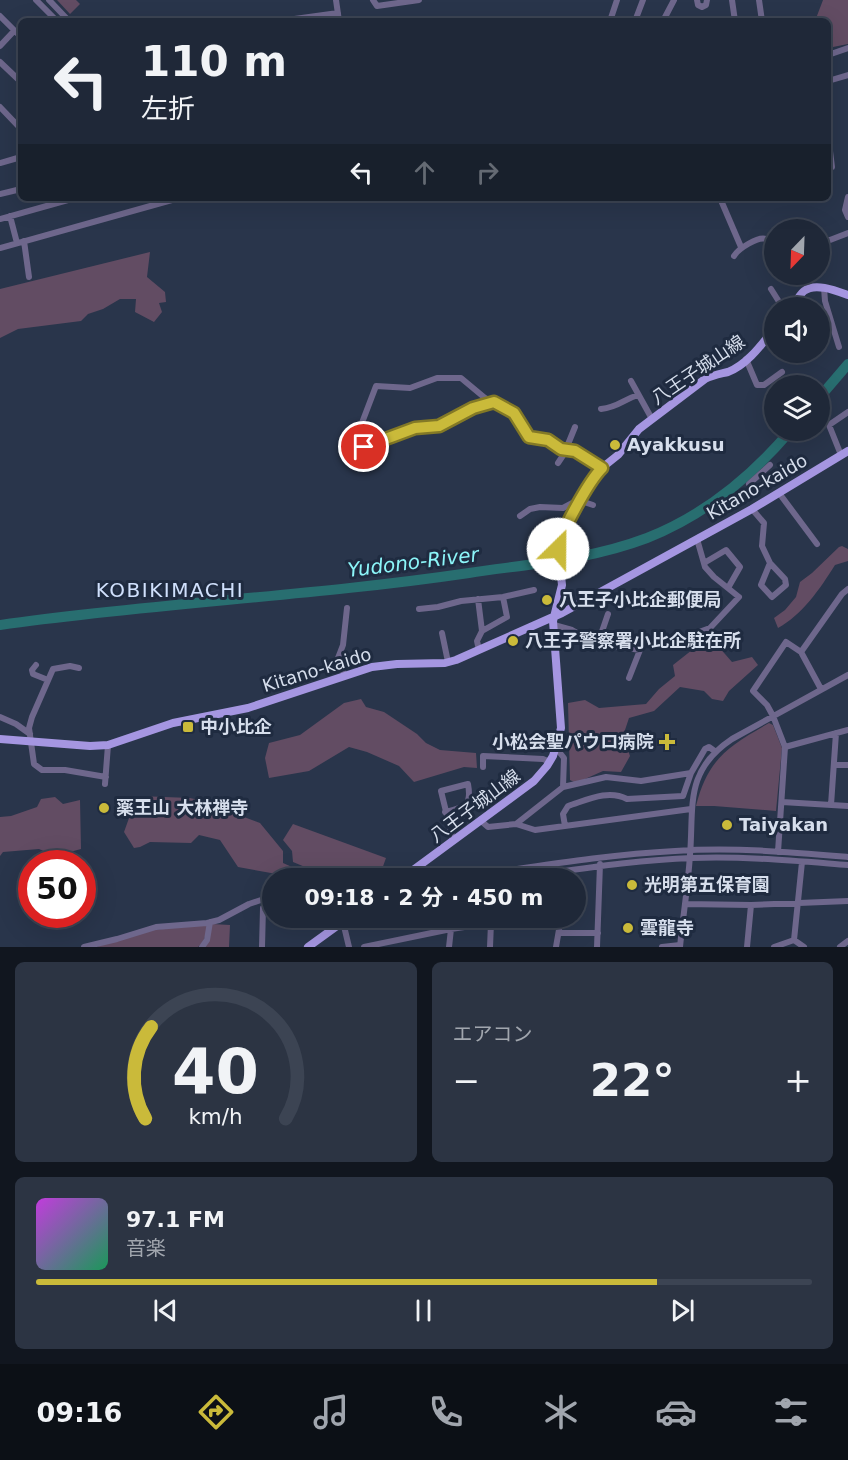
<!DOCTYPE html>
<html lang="ja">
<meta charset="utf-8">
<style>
body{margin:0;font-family:"DejaVu Sans","Noto Sans JP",sans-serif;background:#2c3443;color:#f1f3f6;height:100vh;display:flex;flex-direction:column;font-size:22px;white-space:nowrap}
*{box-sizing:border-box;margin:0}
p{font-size:20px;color:#a1a6ae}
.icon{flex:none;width:33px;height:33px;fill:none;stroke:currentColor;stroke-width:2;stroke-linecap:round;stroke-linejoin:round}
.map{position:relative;height:947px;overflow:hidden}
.details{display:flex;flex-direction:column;gap:15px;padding:15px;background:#11161f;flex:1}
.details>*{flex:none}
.top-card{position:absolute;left:18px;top:18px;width:813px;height:183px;border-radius:9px;box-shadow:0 6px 24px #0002,0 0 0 2px #3c4453;background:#1f2838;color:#f1f3f6;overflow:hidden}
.needle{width:39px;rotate:203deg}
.controls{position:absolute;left:764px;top:219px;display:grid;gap:12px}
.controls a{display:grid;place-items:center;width:66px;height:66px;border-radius:50%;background:#1f2838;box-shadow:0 6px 24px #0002,0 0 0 2px #3c4453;font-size:30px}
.speed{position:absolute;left:18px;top:850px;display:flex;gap:12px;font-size:30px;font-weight:700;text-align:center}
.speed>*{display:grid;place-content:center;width:78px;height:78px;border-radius:50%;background:#1f2838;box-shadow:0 6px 24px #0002,0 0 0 2px #3c4453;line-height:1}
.speed .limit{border:9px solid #d22;background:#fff;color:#111}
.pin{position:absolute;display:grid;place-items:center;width:51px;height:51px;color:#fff;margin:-26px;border:3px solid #fff;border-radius:50%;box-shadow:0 2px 6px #0007}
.me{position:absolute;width:66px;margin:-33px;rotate:23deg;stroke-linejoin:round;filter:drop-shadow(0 0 4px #0008)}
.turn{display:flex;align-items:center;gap:21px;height:126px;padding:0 24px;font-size:27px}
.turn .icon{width:78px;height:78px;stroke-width:2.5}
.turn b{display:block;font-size:42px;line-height:51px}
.lanes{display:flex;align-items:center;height:57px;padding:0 24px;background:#0003;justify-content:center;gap:30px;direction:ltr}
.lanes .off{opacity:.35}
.big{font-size:45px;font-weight:700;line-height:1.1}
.details .widget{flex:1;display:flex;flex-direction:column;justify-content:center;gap:9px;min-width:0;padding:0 21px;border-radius:9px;background:#2c3443}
.details .dial{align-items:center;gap:0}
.dial svg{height:156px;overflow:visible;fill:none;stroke:#3c4453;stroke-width:7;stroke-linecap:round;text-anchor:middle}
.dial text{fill:#f1f3f6;stroke:none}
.song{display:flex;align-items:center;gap:18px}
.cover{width:72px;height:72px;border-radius:9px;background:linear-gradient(135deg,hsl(290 70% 55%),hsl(150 70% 35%))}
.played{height:6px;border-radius:3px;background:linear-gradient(90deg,#caba3a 80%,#3c4453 80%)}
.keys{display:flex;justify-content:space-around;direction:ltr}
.heat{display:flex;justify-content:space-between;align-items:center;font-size:33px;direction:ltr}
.details .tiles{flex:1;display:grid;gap:15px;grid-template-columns:1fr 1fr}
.widget:last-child{grid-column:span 2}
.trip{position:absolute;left:262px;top:868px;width:324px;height:60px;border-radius:30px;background:#1f2838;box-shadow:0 6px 24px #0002,0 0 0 2px #3c4453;font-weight:700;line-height:60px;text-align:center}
.dock{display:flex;height:96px;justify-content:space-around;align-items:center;background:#0c1016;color:#a1a6ae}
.dock .icon{width:42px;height:42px}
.dock .on{color:#caba3a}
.dock b{font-size:27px;color:#f1f3f6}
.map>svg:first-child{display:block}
.green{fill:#624c63}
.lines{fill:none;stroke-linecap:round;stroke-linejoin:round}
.river{stroke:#286e70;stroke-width:10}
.minor{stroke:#6e678c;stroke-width:6}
.major{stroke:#a596e1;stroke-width:8}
.route-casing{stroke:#837926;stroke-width:15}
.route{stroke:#caba3a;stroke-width:10}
.poi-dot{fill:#caba3a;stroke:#1f2b40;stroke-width:2}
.labels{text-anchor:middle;stroke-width:6;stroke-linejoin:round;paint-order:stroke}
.street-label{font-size:18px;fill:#d6deec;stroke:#1f2b40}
.poi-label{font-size:18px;font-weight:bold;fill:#d6deec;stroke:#1f2b40;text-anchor:start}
.water-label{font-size:20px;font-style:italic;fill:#8cf6f9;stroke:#1f2b40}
.neighbourhood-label{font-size:20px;letter-spacing:1.5px;fill:#d0e0fc;stroke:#1f2b40}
</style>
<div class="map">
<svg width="848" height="947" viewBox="0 0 848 947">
<rect width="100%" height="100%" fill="#29354b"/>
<path class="green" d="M57 0H76L80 4 70 14Z
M823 0H848V44L828 48V21H815Z
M150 252 147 277 165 292 166 302 159 303 162 312 154 322 135 312 136 299H120L103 309 88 314 81 321 18 329 0 338V289Z
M842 546 848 549V561L835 565C820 589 802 615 778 628L774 618 785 610 796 597 800 582 812 573 839 547Z
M702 635 711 638 732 662 752 657 758 665 729 691 723 701 712 699 704 691 680 687 654 711 629 718 623 736 630 756 621 772 603 771 576 783 570 780 568 703 585 700 599 708 646 704 659 689 675 676 673 665 692 650Z
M361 699 366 707 384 712 417 734 426 743 440 750 476 753 477 768 464 767 414 782 399 766 367 752 349 747 309 771 269 778 265 758 269 743 300 735 344 703Z
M769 723 773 725 782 748 776 811 714 806H696C708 758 729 746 769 723Z
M139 796 190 798 233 808 236 814 260 823 283 851V863L301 871 299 878 238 867 220 840 199 835 191 843 150 842 140 847 134 848 124 832 133 807 129 798Z
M55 797 63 804 80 800 81 849 55 856 39 849 3 852 0 856V817L11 816 37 807 41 799Z
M293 824 386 858 381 872 386 879H334L293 862 292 851 283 840Z
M209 923 203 943 198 947H96L146 931Z
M212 924 230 925 229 947H205Z"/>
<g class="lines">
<path class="river" d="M819 398 848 364
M0 625C156 603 313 596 469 573 529 564 589 560 647 538 703 516 752 476 791 430"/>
<path class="minor" d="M36 0 57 21
M49 0 69 21
M336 0 339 21
M373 0 377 6 419 0
M697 0 698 5 702 7 706 5 707 0
M732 0 735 21
M759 0 762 21
M0 16 21 37
M280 21 338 13
M610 21 617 0
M635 21 643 0
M663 21 674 0
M0 46 14 31
M828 55 848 48
M0 62 21 82
M828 81 848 75
M0 107 21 129
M828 135 832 167
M0 163 21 157
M0 194 21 189
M848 197 845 210 848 217
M720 198 741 247
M10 216 17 243
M0 219 75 198
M819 240H830L848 233
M24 241 29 277
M0 248 179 198
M734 256C738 249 758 236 766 239 768 239 772 244 774 245
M797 274 809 288
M824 288 825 301 839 347
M771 289 783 308
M808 352V353
M746 359 757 385H764L782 372
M631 381 652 419
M494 402 473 409 439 426 415 428 364 447 360 434V428L376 386 410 388 437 378H461L485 398 515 413 529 437 548 440 561 449 575 451 602 468
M601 409C619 407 622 400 638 395
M841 455 829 425 848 412
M558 463 564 454 575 427
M749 484 770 465
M779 493 817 544
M752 509 764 523 762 546 770 563 761 585 772 597 786 585 785 579 770 563
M520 516 530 509 540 507 563 508 578 500 593 505
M704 563 726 550 740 567 728 588
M478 599 482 631
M419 609 438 607 461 601 503 597 534 590
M554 625 572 630 595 643 640 650 629 678
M442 633 448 662
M598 643 608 614
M684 646 688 645 699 632 710 628 739 597 714 577 705 567 697 539
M479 650 477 641 482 631 507 617 503 597
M36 665 32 670 33 674 48 680
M79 668 70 666 53 669 32 717 29 728 34 764 42 770H65L106 777
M345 676 338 658 343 645 347 608
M821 689 801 652 842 594 848 589
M0 717 16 724 30 734
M785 747 848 730
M556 748 564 758 563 787
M835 765H848
M483 767V756L543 759 550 762
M105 784 108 745
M782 802 848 806
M831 805 836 733
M445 812C465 807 472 806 468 784L441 791 453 840
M480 820 488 827 516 824 563 787 606 777 641 781 691 773 705 749 709 747 716 752
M516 824 535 830 691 809
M565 826 563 814 568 806C587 800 608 789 627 799L683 796 691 773
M778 852 785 747 773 716 767 705 753 691 786 642 801 652
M448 879C523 869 599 855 675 851 733 847 790 852 848 857
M509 879C569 871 631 860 692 858 744 856 796 861 848 865
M685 904 751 905 848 901
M492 918 491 923 526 918
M343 922 349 947
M559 933H598
M794 940 804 947
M84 947 117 939 156 927 207 923 219 920 249 904 261 900 273 899
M202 947 207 940 210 922
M262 947 263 908
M364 947 451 929
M449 947 451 929 491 923 490 947
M556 947 561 918
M597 947 600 864
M662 947 680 945
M680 947C683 916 688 886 690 855 694 806 684 771 732 739L848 675
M747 947 751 905
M774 947 794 940 802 862
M840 947 848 941"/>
<path class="major" d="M792 308C796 302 799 295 804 291 815 282 837 291 848 295
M0 739 90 746 108 745 173 723 248 708 372 667 397 664 445 663 456 660 562 613 752 509 848 451
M401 879 534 781 547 766 553 756 561 728 553 621 562 585 558 549 560 540 598 471 618 455 639 429 705 379C713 375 720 374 728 372 747 365 762 344 774 329
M308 947 348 918"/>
</g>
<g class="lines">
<defs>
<path id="route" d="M364 447 415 428 439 426 473 408 494 402 514 413 529 437 548 440 561 449 575 451 602 468C589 481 561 531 558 549"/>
</defs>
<use href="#route" class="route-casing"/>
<use href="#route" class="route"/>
</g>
<g class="poi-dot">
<circle cx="615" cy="445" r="6"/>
<circle cx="547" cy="600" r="6"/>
<circle cx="513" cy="641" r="6"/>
<rect x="182" y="721" width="12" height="12" rx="3"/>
<path d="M664 733h6v6h6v6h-6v6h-6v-6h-6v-6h6z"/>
<circle cx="104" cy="808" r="6"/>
<circle cx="727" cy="825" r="6"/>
<circle cx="632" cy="885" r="6"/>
<circle cx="628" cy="928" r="6"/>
</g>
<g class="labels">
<g class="street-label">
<text transform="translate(698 370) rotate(-34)" y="6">八王子城山線</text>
<text transform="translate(757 487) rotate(-30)" y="6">Kitano-kaido</text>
<text transform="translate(317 670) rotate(-17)" y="6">Kitano-kaido</text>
<text transform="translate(475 806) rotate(-37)" y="6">八王子城山線</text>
</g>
<g class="poi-label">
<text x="627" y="451">Ayakkusu</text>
<text x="559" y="606">八王子小比企郵便局</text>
<text x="525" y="647">八王子警察署小比企駐在所</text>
<text x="200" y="733">中小比企</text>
<text x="654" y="748" text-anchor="end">小松会聖パウロ病院</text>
<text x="116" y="814">薬王山 大林禅寺</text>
<text x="739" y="831">Taiyakan</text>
<text x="644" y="891">光明第五保育園</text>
<text x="640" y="934">雲龍寺</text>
</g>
<g class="water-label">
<text transform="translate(413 562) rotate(-7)" y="7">Yudono-River</text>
</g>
<g class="neighbourhood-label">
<text x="170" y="597">KOBIKIMACHI</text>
</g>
</g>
</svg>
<div class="controls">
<a><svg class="needle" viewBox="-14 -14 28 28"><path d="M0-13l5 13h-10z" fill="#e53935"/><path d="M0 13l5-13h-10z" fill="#a1a6ae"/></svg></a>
<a><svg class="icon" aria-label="sound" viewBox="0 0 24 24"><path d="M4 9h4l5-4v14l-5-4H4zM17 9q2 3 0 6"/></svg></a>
<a><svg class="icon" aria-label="layers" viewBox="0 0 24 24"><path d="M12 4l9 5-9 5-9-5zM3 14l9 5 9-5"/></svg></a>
</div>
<div class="speed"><div class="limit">50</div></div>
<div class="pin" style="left:364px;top:447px;background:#d93025"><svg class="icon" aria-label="arrive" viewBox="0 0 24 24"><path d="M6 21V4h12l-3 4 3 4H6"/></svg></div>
<svg class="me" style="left:558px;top:549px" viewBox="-20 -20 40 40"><circle r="19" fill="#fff"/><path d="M0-13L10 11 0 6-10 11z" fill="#caba3a"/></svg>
<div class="trip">09:18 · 2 分 · 450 m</div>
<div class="top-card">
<div class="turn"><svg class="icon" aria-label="left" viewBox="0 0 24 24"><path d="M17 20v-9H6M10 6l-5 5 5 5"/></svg><div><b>110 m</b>左折</div></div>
<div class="lanes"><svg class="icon" aria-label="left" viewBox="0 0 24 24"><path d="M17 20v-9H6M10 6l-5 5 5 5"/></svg><svg class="icon off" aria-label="ahead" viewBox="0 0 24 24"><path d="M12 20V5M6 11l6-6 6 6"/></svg><svg class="icon off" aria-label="right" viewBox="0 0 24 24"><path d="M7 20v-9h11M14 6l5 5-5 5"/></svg></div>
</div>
</div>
<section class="details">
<div class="tiles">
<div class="widget dial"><svg viewBox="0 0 100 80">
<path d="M14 69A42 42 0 1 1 86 69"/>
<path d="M14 69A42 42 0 0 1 17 22" stroke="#caba3a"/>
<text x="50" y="56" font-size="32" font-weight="700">40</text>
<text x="50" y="72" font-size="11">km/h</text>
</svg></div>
<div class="widget"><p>エアコン</p>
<div class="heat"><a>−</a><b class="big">22°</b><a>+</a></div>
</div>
<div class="widget">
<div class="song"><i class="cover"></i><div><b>97.1 FM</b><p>音楽</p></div></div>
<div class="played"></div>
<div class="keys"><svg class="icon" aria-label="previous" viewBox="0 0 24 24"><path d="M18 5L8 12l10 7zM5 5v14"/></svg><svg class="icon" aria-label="pause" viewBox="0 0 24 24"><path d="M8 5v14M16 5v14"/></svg><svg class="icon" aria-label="next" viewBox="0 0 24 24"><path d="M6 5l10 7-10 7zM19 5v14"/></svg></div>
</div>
</div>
</section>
<nav class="dock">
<b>09:16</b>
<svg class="icon on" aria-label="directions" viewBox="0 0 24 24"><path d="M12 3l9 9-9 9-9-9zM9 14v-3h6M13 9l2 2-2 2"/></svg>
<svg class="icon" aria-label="music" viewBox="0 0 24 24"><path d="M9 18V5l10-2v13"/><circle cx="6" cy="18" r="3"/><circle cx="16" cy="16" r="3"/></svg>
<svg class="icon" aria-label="phone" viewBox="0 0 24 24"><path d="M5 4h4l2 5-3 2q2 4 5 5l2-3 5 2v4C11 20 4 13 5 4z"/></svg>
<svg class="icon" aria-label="climate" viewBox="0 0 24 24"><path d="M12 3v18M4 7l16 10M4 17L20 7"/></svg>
<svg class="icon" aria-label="car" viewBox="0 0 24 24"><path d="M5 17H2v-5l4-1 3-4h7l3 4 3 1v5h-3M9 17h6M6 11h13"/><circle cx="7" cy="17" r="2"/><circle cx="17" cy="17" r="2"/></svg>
<svg class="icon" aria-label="filters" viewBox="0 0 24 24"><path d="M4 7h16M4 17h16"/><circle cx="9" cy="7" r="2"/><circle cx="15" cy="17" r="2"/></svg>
</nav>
